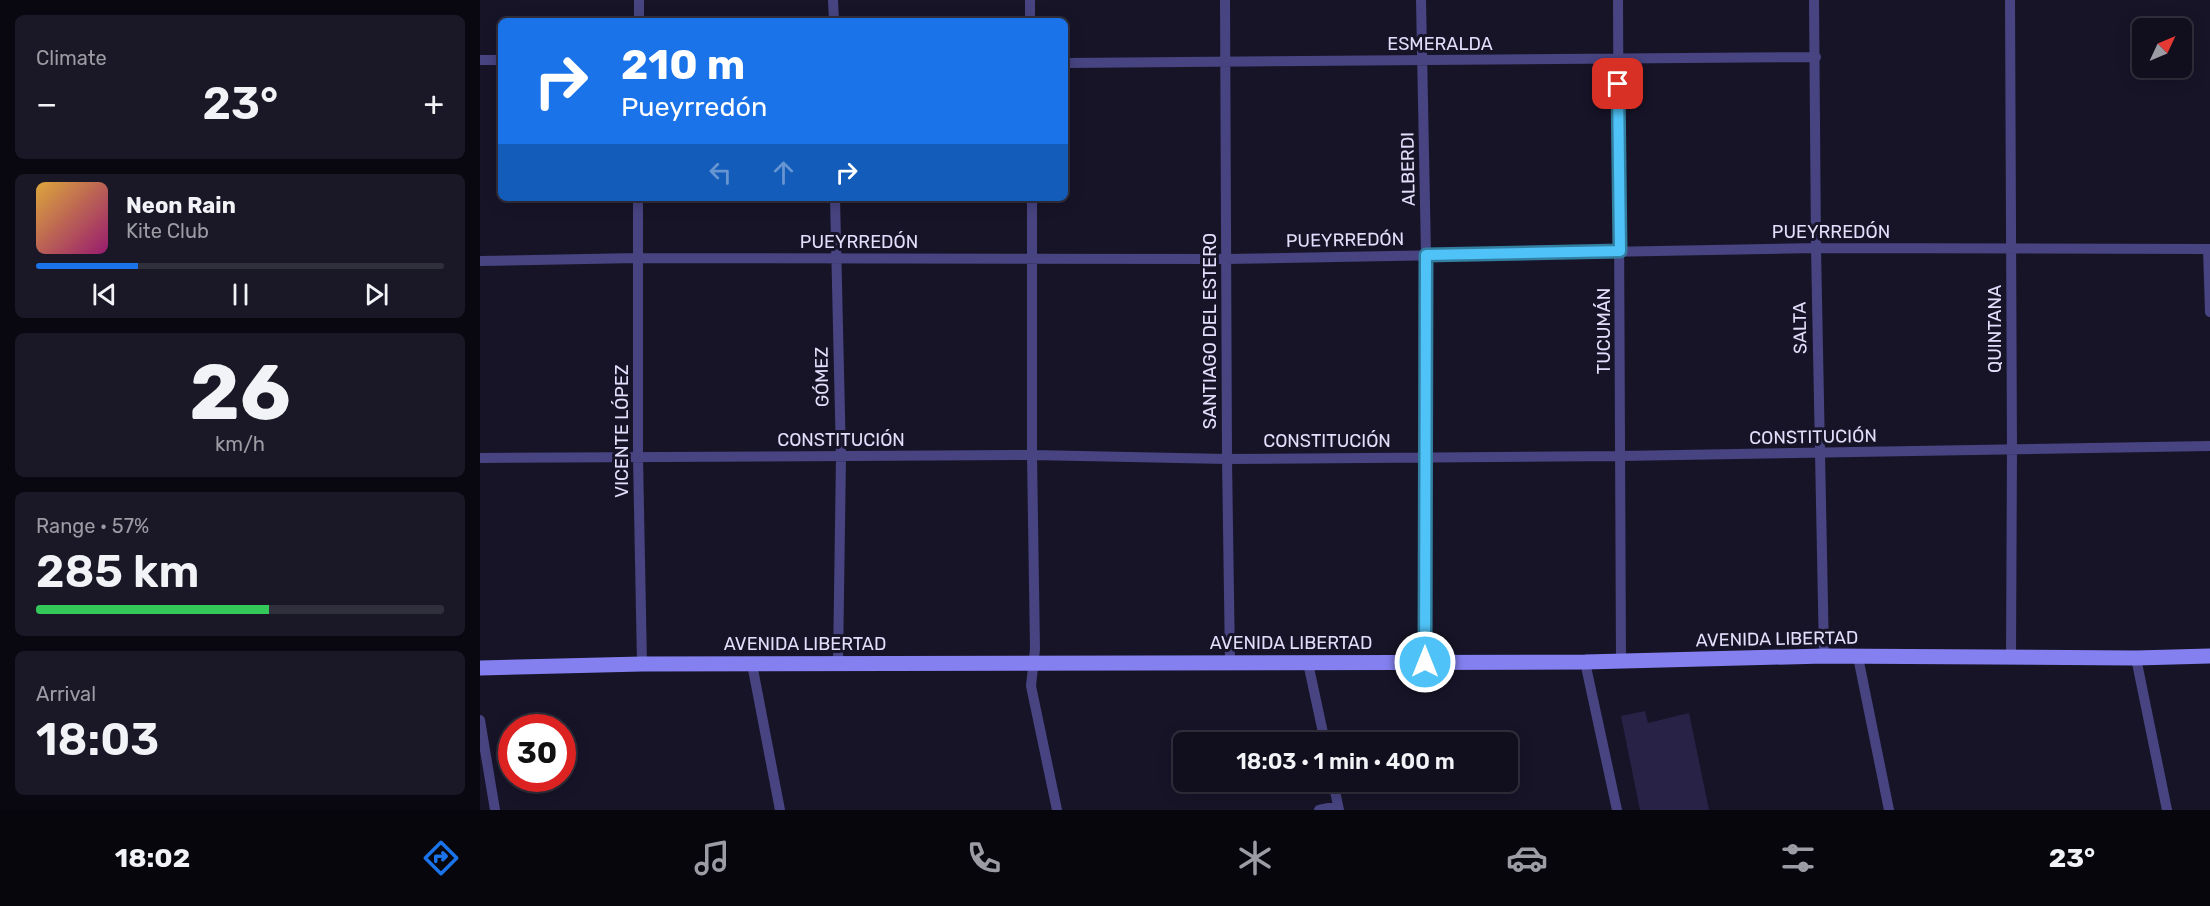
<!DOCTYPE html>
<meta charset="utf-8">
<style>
body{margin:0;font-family:Rubik,sans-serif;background:#1a1827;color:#f1f3f6;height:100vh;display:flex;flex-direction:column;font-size:22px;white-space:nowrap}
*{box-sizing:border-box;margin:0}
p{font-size:20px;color:#9c9ca4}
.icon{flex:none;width:33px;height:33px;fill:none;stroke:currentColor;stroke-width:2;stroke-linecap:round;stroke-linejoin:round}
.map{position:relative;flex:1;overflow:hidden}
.panel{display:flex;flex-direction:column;gap:15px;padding:15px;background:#090810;width:480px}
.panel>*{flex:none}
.guide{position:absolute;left:18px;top:18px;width:570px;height:183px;border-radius:9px;box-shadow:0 3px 15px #0003,0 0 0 2px #302f3c;background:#1a73e8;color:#fff;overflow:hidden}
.needle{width:39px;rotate:46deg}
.controls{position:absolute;left:1652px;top:18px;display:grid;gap:12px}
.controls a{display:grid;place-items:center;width:60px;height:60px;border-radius:9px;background:#110f1e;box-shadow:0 3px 15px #0003,0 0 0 2px #302f3c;font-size:30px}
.speed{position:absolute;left:18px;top:714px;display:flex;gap:12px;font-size:30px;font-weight:700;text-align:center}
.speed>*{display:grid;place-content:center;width:78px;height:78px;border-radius:50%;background:#110f1e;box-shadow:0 3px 15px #0003,0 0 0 2px #302f3c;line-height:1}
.speed .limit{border:9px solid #d22;background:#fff;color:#111}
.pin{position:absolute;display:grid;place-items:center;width:51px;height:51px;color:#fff;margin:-26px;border-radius:12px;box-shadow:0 3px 9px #0006}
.me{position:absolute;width:66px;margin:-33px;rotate:0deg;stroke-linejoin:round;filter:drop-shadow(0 0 4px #0008)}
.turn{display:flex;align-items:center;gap:21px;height:126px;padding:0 24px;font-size:27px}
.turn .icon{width:78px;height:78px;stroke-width:2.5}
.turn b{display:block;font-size:42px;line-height:51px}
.lanes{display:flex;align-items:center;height:57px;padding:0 24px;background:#0003;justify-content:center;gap:30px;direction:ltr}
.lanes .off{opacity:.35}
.big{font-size:45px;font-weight:600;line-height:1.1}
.panel .widget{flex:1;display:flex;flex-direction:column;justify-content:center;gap:9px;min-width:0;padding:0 21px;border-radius:9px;background:#1a1827}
.panel .dial{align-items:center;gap:0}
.dial b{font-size:78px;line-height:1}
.song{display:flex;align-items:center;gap:18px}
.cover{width:72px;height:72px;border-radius:9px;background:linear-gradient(135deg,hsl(40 70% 55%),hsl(320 70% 35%))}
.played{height:6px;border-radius:3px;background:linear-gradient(90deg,#1a73e8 25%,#302f3c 25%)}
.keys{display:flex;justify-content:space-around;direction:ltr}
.heat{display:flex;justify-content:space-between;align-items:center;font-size:33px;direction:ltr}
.charge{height:9px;border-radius:4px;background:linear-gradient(90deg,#34c759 57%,#302f3c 0)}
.trip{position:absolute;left:693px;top:732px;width:345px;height:60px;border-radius:9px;background:#110f1e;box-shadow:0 3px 15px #0003,0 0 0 2px #302f3c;font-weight:600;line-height:60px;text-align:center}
.dock{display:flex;height:96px;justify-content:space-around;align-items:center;background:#07060c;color:#9c9ca4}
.dock .icon{width:42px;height:42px}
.dock .on{color:#1a73e8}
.dock b{font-size:27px;color:#f1f3f6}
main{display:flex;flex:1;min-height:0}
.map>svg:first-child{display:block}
.building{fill:#292247}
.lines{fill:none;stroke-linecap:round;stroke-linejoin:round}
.minor{stroke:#474481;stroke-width:10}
.secondary{stroke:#8480f0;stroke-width:15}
.route-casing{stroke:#337fa1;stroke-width:15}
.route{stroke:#4fc3f7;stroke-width:10}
.labels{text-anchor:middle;stroke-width:6;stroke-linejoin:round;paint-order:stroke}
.street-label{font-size:18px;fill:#e2defb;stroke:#171428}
</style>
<main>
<section class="panel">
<div class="widget"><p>Climate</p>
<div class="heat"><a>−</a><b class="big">23°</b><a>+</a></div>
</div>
<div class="widget">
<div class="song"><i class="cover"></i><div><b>Neon Rain</b><p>Kite Club</p></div></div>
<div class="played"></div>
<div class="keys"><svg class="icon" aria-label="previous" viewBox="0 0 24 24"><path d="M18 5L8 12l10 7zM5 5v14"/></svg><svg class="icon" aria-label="pause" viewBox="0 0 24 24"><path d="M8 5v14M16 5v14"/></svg><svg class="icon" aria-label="next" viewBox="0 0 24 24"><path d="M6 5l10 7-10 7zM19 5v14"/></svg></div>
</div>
<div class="widget dial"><b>26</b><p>km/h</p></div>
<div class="widget"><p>Range · 57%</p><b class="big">285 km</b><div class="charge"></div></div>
<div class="widget"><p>Arrival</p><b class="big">18:03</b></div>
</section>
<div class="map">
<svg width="1730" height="810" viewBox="0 0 1730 810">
<rect width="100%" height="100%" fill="#171428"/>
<path class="building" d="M1165 711 1168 723 1209 713 1229 810H1160L1141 716Z"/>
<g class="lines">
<path class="minor" d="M159 0V21
M353 0 354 21
M550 0V21
M745 0 747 459 750 662
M941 0 946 255V662
M1138 0 1141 661
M1334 0 1336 248 1344 656
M1530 0 1532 449 1531 657
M0 60H21
M585 63 1336 57
M158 198V457L162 664
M355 198 361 457 358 663
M552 198V455L555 649 551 686 577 810
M1728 249 1730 312
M0 261 158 258 746 259 1336 248 1730 249
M0 458 552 455 747 459 1141 456 1730 446
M1378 657 1409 810
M1656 658 1687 810
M1105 662 1137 810
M828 663 845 742
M272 664 300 810
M0 720 15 810
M853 782 859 810
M839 810 858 806"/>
<path class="secondary" d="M0 668 162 664 1105 662 1344 656 1656 658 1730 656"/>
</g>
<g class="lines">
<defs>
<path id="route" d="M945 662 946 255 1140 251 1138 84"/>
</defs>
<use href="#route" class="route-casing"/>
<use href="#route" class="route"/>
</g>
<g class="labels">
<g class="street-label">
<text x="960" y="50">ESMERALDA</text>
<text transform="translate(928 169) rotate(-91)" y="6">ALBERDI</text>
<text x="1351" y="238">PUEYRREDÓN</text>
<text transform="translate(865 240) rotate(-1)" y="6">PUEYRREDÓN</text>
<text x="379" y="248">PUEYRREDÓN</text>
<text transform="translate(1320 328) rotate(-91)" y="6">SALTA</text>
<text transform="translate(1515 329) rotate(-90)" y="6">QUINTANA</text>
<text transform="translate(730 331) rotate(-90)" y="6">SANTIAGO DEL ESTERO</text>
<text transform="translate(1124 331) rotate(-90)" y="6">TUCUMÁN</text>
<text transform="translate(342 377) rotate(-91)" y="6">GÓMEZ</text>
<text transform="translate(142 431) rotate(-90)" y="6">VICENTE LÓPEZ</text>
<text transform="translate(1333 437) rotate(-1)" y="6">CONSTITUCIÓN</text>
<text x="361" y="446">CONSTITUCIÓN</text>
<text x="847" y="447">CONSTITUCIÓN</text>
<text transform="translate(1297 639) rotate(-1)" y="6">AVENIDA LIBERTAD</text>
<text x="811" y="649">AVENIDA LIBERTAD</text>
<text x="325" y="650">AVENIDA LIBERTAD</text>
</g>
</g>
</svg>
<div class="controls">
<a><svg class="needle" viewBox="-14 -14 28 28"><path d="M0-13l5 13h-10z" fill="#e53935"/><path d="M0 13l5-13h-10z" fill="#9c9ca4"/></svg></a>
</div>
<div class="speed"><div class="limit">30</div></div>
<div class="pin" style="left:1138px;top:84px;background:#d93025"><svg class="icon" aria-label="arrive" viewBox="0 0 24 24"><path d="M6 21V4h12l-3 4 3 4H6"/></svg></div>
<svg class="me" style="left:945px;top:662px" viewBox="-20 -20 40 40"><circle r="17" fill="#4fc3f7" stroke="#fff" stroke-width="3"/><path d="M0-11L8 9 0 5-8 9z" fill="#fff"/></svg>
<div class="trip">18:03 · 1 min · 400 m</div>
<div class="guide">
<div class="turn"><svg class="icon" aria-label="right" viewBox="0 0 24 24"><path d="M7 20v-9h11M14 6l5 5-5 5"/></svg><div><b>210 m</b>Pueyrredón</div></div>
<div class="lanes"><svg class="icon off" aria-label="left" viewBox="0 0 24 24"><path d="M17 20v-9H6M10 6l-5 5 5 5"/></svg><svg class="icon off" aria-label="ahead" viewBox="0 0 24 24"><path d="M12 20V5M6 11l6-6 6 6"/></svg><svg class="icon" aria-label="right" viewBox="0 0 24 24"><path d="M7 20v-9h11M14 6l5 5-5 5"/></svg></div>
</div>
</div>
</main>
<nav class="dock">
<b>18:02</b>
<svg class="icon on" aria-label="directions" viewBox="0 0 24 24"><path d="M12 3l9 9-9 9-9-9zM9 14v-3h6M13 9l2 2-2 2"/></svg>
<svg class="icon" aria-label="music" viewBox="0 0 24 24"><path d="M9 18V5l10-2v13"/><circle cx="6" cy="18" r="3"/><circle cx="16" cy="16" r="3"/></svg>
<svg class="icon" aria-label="phone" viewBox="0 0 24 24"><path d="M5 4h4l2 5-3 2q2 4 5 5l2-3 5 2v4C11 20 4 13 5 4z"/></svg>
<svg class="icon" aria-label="climate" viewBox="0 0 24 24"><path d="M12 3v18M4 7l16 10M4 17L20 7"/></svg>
<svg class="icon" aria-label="car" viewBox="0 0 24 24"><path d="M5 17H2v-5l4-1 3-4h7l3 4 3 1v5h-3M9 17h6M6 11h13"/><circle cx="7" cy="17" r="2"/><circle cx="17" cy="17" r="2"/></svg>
<svg class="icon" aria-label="filters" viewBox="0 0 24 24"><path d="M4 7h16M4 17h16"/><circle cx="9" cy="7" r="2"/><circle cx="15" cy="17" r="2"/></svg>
<b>23°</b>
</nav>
